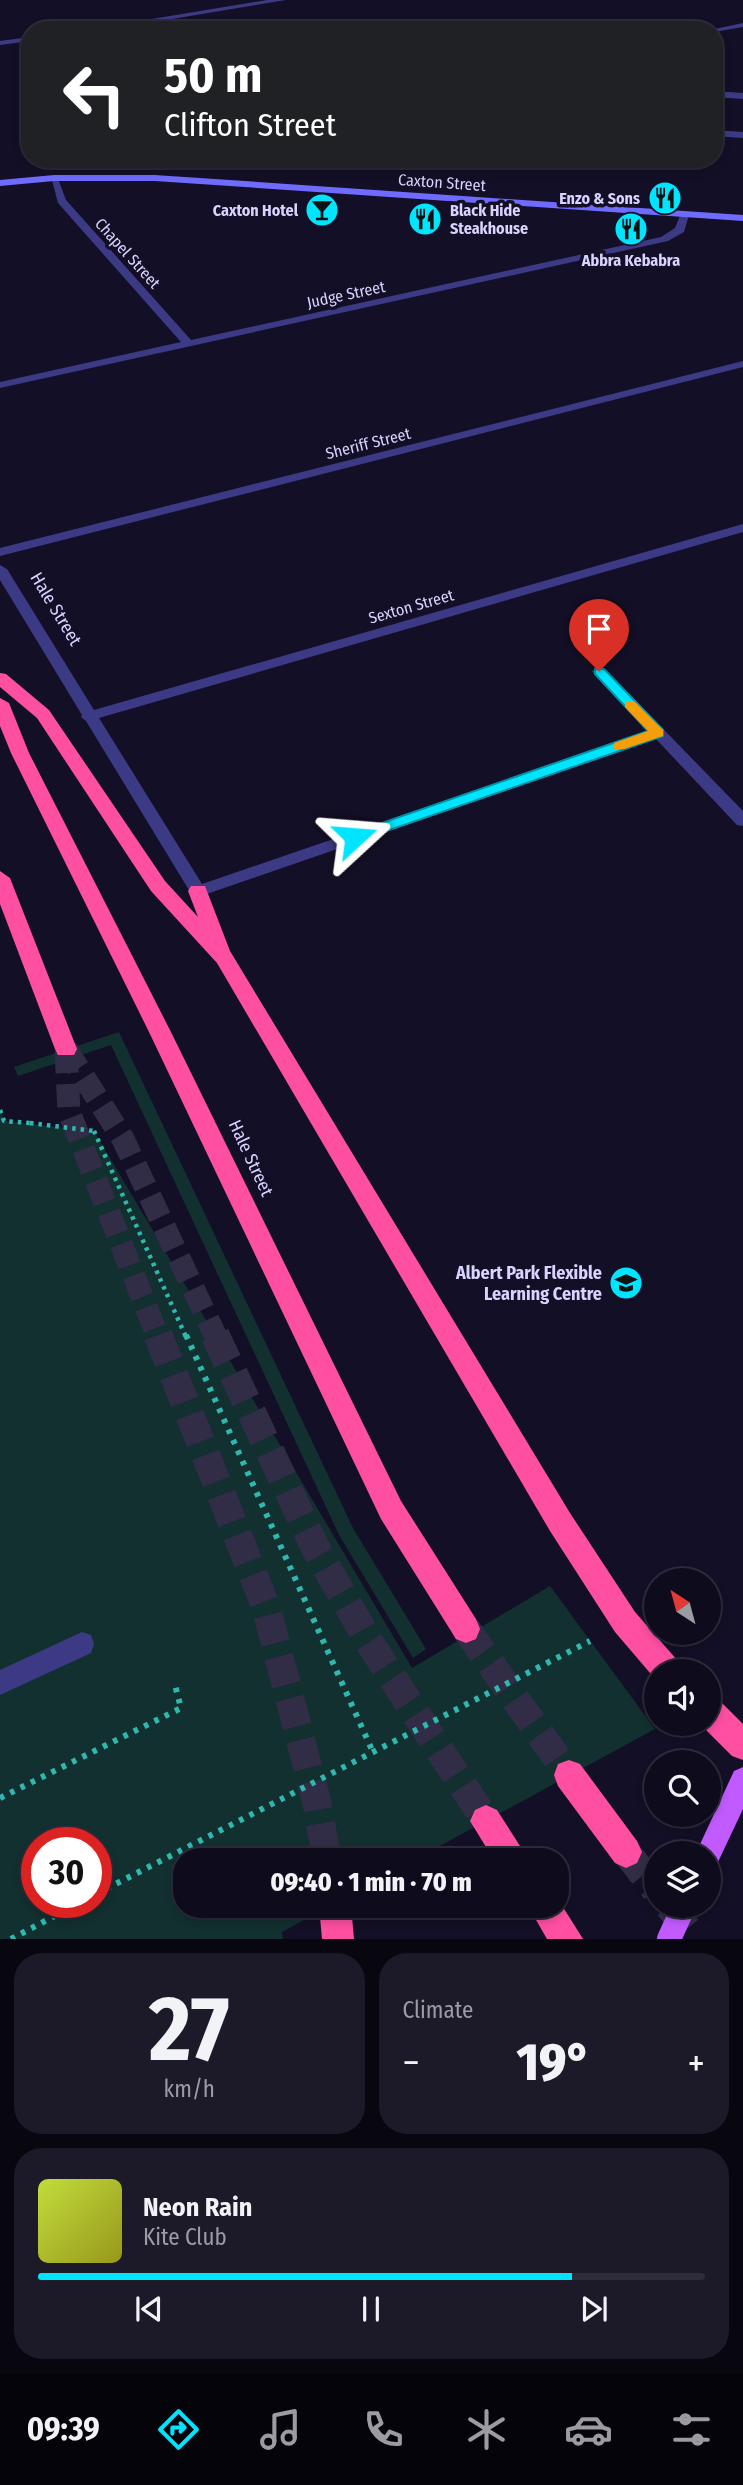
<!DOCTYPE html>
<meta charset="utf-8">
<style>
body{margin:0;font-family:"Fira Sans Condensed",sans-serif;background:#1c1929;color:#f1f3f6;height:100vh;display:flex;flex-direction:column;font-size:26px;white-space:nowrap}
*{box-sizing:border-box;margin:0}
p{font-size:23px;color:#9b9ba3}
.icon{flex:none;width:38px;height:38px;fill:none;stroke:currentColor;stroke-width:2;stroke-linecap:round;stroke-linejoin:round}
.map{position:relative;height:1939px;overflow:hidden}
.sheet{display:flex;flex-direction:column;gap:14px;padding:14px;background:#08060f;flex:1}
.sheet>*{flex:none}
.banner{position:absolute;left:21px;top:21px;width:702px;height:147px;border-radius:28px;box-shadow:0 4px 10px #0003,0 0 0 2px #2e2b3b;background:#202124;color:#fff;overflow:hidden}
.needle{width:46px;rotate:324deg}
.fabs{position:absolute;left:644px;top:1568px;display:grid;gap:14px}
.fabs a{display:grid;place-items:center;width:77px;height:77px;border-radius:50%;background:#0e0b1c;box-shadow:0 4px 10px #0003,0 0 0 2px #2e2b3b;font-size:35px}
.speed{position:absolute;left:21px;top:1827px;display:flex;gap:14px;font-size:35px;font-weight:700;text-align:center}
.speed>*{display:grid;place-content:center;width:91px;height:91px;border-radius:50%;background:#0e0b1c;box-shadow:0 4px 10px #0003,0 0 0 2px #2e2b3b;line-height:1}
.speed .limit{border:10px solid #d22;background:#fff;color:#111}
.pin{position:absolute;display:grid;place-items:center;width:60px;height:60px;color:#fff;margin:-72px -30px;border-radius:50% 50% 50% 0;rotate:-45deg;box-shadow:0 0 7px #0007}
.pin .icon{rotate:45deg}
.me{position:absolute;width:77px;margin:-38px;rotate:71deg;stroke-linejoin:round;filter:drop-shadow(0 0 5px #0008)}
.turn{display:flex;align-items:center;gap:24px;height:147px;padding:0 28px;font-size:32px}
.turn .icon{width:91px;height:91px;stroke-width:2.5}
.turn b{display:block;font-size:49px;line-height:60px}
.big{font-size:52px;font-weight:800;line-height:1.1}
.sheet .tile{flex:1;display:flex;flex-direction:column;justify-content:center;gap:10px;min-width:0;padding:0 24px;border-radius:28px;background:#1c1929}
.sheet .dial{align-items:center;gap:0}
.dial b{font-size:91px;line-height:1}
.song{display:flex;align-items:center;gap:21px}
.cover{width:84px;height:84px;border-radius:10px;background:linear-gradient(135deg,hsl(70 70% 55%),hsl(60 70% 35%))}
.played{height:7px;border-radius:4px;background:linear-gradient(90deg,#00e5ff 80%,#2e2b3b 80%)}
.keys{display:flex;justify-content:space-around;direction:ltr}
.heat{display:flex;justify-content:space-between;align-items:center;font-size:38px;direction:ltr}
.sheet .tiles{flex:1;display:grid;gap:14px;grid-template-columns:1fr 1fr}
.tile:last-child{grid-column:span 2}
.trip{position:absolute;left:173px;top:1848px;width:396px;height:70px;border-radius:28px;background:#0e0b1c;box-shadow:0 4px 10px #0003,0 0 0 2px #2e2b3b;font-weight:800;line-height:70px;text-align:center}
.menu{display:flex;height:112px;justify-content:space-around;align-items:center;background:#06040b;color:#9b9ba3}
.menu .icon{width:49px;height:49px}
.menu .selected{color:#00e5ff}
.menu b{font-size:32px;color:#f1f3f6}
.map>svg:first-child{display:block}
.green{fill:#12302f;fill-rule:evenodd}
.lines{fill:none;stroke-linecap:round;stroke-linejoin:round}
.highway-tunnel-far1{stroke:#312d47;stroke-width:23;stroke-dasharray:23 11;stroke-linecap:butt}
.highway-tunnel{stroke:#312d47;stroke-width:29;stroke-dasharray:29 14;stroke-linecap:butt}
.path-far1{stroke:#2fb8b0;stroke-width:4.5;stroke-dasharray:3.5 5;stroke-linecap:butt}
.path{stroke:#2fb8b0;stroke-width:6;stroke-dasharray:4.5 7;stroke-linecap:butt}
.lane{fill:#3d3a85;fill-rule:evenodd}
.street{fill:#3d3a85;fill-rule:evenodd}
.secondary{fill:#6f6bff;fill-rule:evenodd}
.primary{fill:#c25bff;fill-rule:evenodd}
.highway{fill:#ff4fa3;fill-rule:evenodd}
.path-bridge-far1{stroke:#2fb8b0;stroke-width:4.5;stroke-dasharray:3.5 5;stroke-linecap:butt}
.path-bridge{stroke:#2fb8b0;stroke-width:6;stroke-dasharray:4.5 7;stroke-linecap:butt}
.primary-bridge{stroke:#c25bff;stroke-width:24}
.route{fill:#00e5ff;stroke:#0095a6;stroke-width:2}
.slow{fill:#f59e0b}
.labels{text-anchor:middle;stroke-width:7;stroke-linejoin:round;paint-order:stroke}
.far-street-label{font-size:16px;fill:#d9d4ff;stroke:#130f26}
.far-poi-label{font-size:16px;font-weight:bold;fill:#d9d4ff;stroke:#130f26;text-anchor:end}
.street-label{font-size:18px;fill:#d9d4ff;stroke:#130f26}
.poi-label{font-size:18px;font-weight:bold;fill:#d9d4ff;stroke:#130f26;text-anchor:end}
</style>
<div class="map">
<svg width="743" height="1939" viewBox="0 0 743 1939">
<rect width="100%" height="100%" fill="#130f26"/>
<path class="green" d="M119 1032 353 1528 426 1649 413 1658 339 1535 111 1045 18 1076 14 1067Z
M0 1110 5 1121 94 1131 412 1668 550 1586 655 1729 414 1860H186V1906H330L282 1932 283 1939H0ZM37 1843H96V1902H37Z"/>
<g class="lines">
<path class="highway-tunnel-far1" d="M66 1049 123 1139 216 1337
M66 1050 69 1112 158 1337"/>
<path class="highway-tunnel" d="M158 1335 266 1607 317 1803 327 1860
M215 1335 315 1547 369 1642 486 1821
M466 1629 569 1775
M626 1852 656 1890
M669 1906 695 1939"/>
<path class="path-far1" d="M0 1110 4 1121 30 1123
M94 1131 186 1337"/>
<path class="path" d="M186 1335 372 1750
M0 1798 181 1708 174 1681
M11 1939 81 1902"/>
<path class="lane" d="M714 130 743 132V138L714 136Z"/>
<path class="street" d="M267 0H286L106 30H85Z
M743 23V27L714 32 710 30Z
M30 37V41L0 45V41Z
M714 91 743 93V99L714 97Z
M51 176H57L66 200 191 340 661 237 675 228 681 213 689 215 684 232 668 241 0 388V382L181 342 58 203Z
M743 361V367L0 556V548Z
M743 524V532L99 718 202 884 648 731 594 674 592 671 599 667 604 668 743 811V826L737 825 656 739 198 897 192 895 86 721 81 717 82 715 0 580V565L7 569 94 710Z
M82 1632 91 1635 94 1644 91 1653 0 1695V1670Z"/>
<path class="secondary" d="M54 175H155L743 215V221L155 181H54L0 186V180Z"/>
<path class="primary" d="M743 1767V1809L718 1862 709 1866V1853H696L734 1771Z"/>
<path class="highway" d="M0 673 6 674 49 710 165 881 198 917 188 891 191 886H205L230 951 570 1513 635 1612 678 1661 683 1671H656V1680L615 1632 550 1531 217 963 151 891 37 718 0 687Z
M0 698 9 703 29 753 171 1032 401 1501 476 1619 480 1629 476 1639 466 1643 456 1639 381 1519 149 1032 11 753 0 726Z
M0 871 10 878 77 1049 74 1055H58L55 1049 0 904Z
M709 1697 720 1701 743 1724V1760L732 1756 700 1724H709Z
M569 1760 580 1764 637 1841 642 1852 637 1863 626 1868 615 1863 558 1786 554 1775 558 1764Z
M486 1805 497 1810 529 1860H494L470 1821 475 1810Z
M556 1896 583 1939H547L528 1906H556Z
M319 1906H351L354 1939H322Z"/>
<path class="path-bridge-far1" d="M30 1123 94 1131"/>
<path class="path-bridge" d="M96 1894 590 1641"/>
<path class="primary-bridge" d="M669 1939 684 1906"/>
</g>
<path class="route" d="M595 669H604L663 730V736L360 840H350V834L648 731 595 674Z"/>
<path class="slow" d="M625 701H634L663 730V736L624 749H614V743L648 731 625 707Z"/>
<defs>
<symbol id="restaurant-disc" viewBox="-11 -11 22 22"><circle r="9.5" fill="#00e5ff" stroke="#130f26"/><path d="M-5-6h1v4h1v-4h1v4h1v-4h1v5L-1.5 .5V6h-2V.5L-5-1ZM5-6V6H3V1.5H1.5Q1.5-4 5-6Z" fill="#111"/></symbol>
<symbol id="bar-disc" viewBox="-11 -11 22 22"><circle r="9.5" fill="#00e5ff" stroke="#130f26"/><path d="M-6-5H6L.8 .8V4.5H3.5V6h-7V4.5H-.8V.8Z" fill="#111"/></symbol>
<symbol id="school-disc" viewBox="-11 -11 22 22"><circle r="9.5" fill="#00e5ff" stroke="#130f26"/><path d="M0-5L7-2L0 1L-7-2ZM-4 1L0 2.5L4 1V4Q0 6-4 4Z" fill="#111"/></symbol>
</defs>
<g fill-rule="evenodd">
<use href="#restaurant-disc" x="646" y="179" width="38" height="38"/>
<use href="#bar-disc" x="303" y="191" width="38" height="38"/>
<use href="#restaurant-disc" x="406" y="200" width="38" height="38"/>
<use href="#restaurant-disc" x="612" y="210" width="38" height="38"/>
<use href="#school-disc" x="607" y="1264" width="38" height="38"/>
</g>
<g class="labels">
<g class="far-street-label">
<text transform="translate(442 182) rotate(4)" y="6">Caxton Street</text>
<text transform="translate(128 253) rotate(48)" y="6">Chapel Street</text>
<text transform="translate(346 294) rotate(-12)" y="6">Judge Street</text>
<text transform="translate(368 443) rotate(-14)" y="6">Sheriff Street</text>
<text transform="translate(411 606) rotate(-16)" y="6">Sexton Street</text>
</g>
<g class="far-poi-label">
<text x="640" y="204">Enzo &amp; Sons</text>
<text x="298" y="216">Caxton Hotel</text>
<text x="450" y="216" text-anchor="start">Black Hide<tspan x="450" dy="18">Steakhouse</tspan></text>
<text x="631" y="266" text-anchor="middle">Abbra Kebabra</text>
</g>
<g class="street-label">
<text transform="translate(56 609) rotate(59)" y="6">Hale Street</text>
<text transform="translate(251 1158) rotate(65)" y="6">Hale Street</text>
</g>
<g class="poi-label">
<text x="602" y="1279">Albert Park Flexible<tspan x="602" dy="21">Learning Centre</tspan></text>
</g>
</g>
</svg>
<div class="fabs">
<a><svg class="needle" viewBox="-14 -14 28 28"><path d="M0-13l5 13h-10z" fill="#e53935"/><path d="M0 13l5-13h-10z" fill="#9b9ba3"/></svg></a>
<a><svg class="icon" aria-label="sound" viewBox="0 0 24 24"><path d="M4 9h4l5-4v14l-5-4H4zM17 9q2 3 0 6"/></svg></a>
<a><svg class="icon" aria-label="search" viewBox="0 0 24 24"><circle cx="10" cy="10" r="6"/><path d="M15 15l6 6"/></svg></a>
<a><svg class="icon" aria-label="layers" viewBox="0 0 24 24"><path d="M12 4l9 5-9 5-9-5zM3 14l9 5 9-5"/></svg></a>
</div>
<div class="speed"><div class="limit">30</div></div>
<div class="pin" style="left:599px;top:671px;background:#d93025"><svg class="icon" aria-label="arrive" viewBox="0 0 24 24"><path d="M6 21V4h12l-3 4 3 4H6"/></svg></div>
<svg class="me" style="left:355px;top:837px" viewBox="-20 -20 40 40"><path d="M0-17L14 15 0 8-14 15z" fill="#00e5ff" stroke="#fff" stroke-width="4"/></svg>
<div class="trip">09:40 · 1 min · 70 m</div>
<div class="banner">
<div class="turn"><svg class="icon" aria-label="left" viewBox="0 0 24 24"><path d="M17 20v-9H6M10 6l-5 5 5 5"/></svg><div><b>50 m</b>Clifton Street</div></div>
</div>
</div>
<section class="sheet">
<div class="tiles">
<div class="tile dial"><b>27</b><p>km/h</p></div>
<div class="tile"><p>Climate</p>
<div class="heat"><a>−</a><b class="big">19°</b><a>+</a></div>
</div>
<div class="tile">
<div class="song"><i class="cover"></i><div><b>Neon Rain</b><p>Kite Club</p></div></div>
<div class="played"></div>
<div class="keys"><svg class="icon" aria-label="previous" viewBox="0 0 24 24"><path d="M18 5L8 12l10 7zM5 5v14"/></svg><svg class="icon" aria-label="pause" viewBox="0 0 24 24"><path d="M8 5v14M16 5v14"/></svg><svg class="icon" aria-label="next" viewBox="0 0 24 24"><path d="M6 5l10 7-10 7zM19 5v14"/></svg></div>
</div>
</div>
</section>
<nav class="menu">
<b>09:39</b>
<svg class="icon selected" aria-label="directions" viewBox="0 0 24 24"><path d="M12 3l9 9-9 9-9-9zM9 14v-3h6M13 9l2 2-2 2"/></svg>
<svg class="icon" aria-label="music" viewBox="0 0 24 24"><path d="M9 18V5l10-2v13"/><circle cx="6" cy="18" r="3"/><circle cx="16" cy="16" r="3"/></svg>
<svg class="icon" aria-label="phone" viewBox="0 0 24 24"><path d="M5 4h4l2 5-3 2q2 4 5 5l2-3 5 2v4C11 20 4 13 5 4z"/></svg>
<svg class="icon" aria-label="climate" viewBox="0 0 24 24"><path d="M12 3v18M4 7l16 10M4 17L20 7"/></svg>
<svg class="icon" aria-label="car" viewBox="0 0 24 24"><path d="M5 17H2v-5l4-1 3-4h7l3 4 3 1v5h-3M9 17h6M6 11h13"/><circle cx="7" cy="17" r="2"/><circle cx="17" cy="17" r="2"/></svg>
<svg class="icon" aria-label="filters" viewBox="0 0 24 24"><path d="M4 7h16M4 17h16"/><circle cx="9" cy="7" r="2"/><circle cx="15" cy="17" r="2"/></svg>
</nav>
